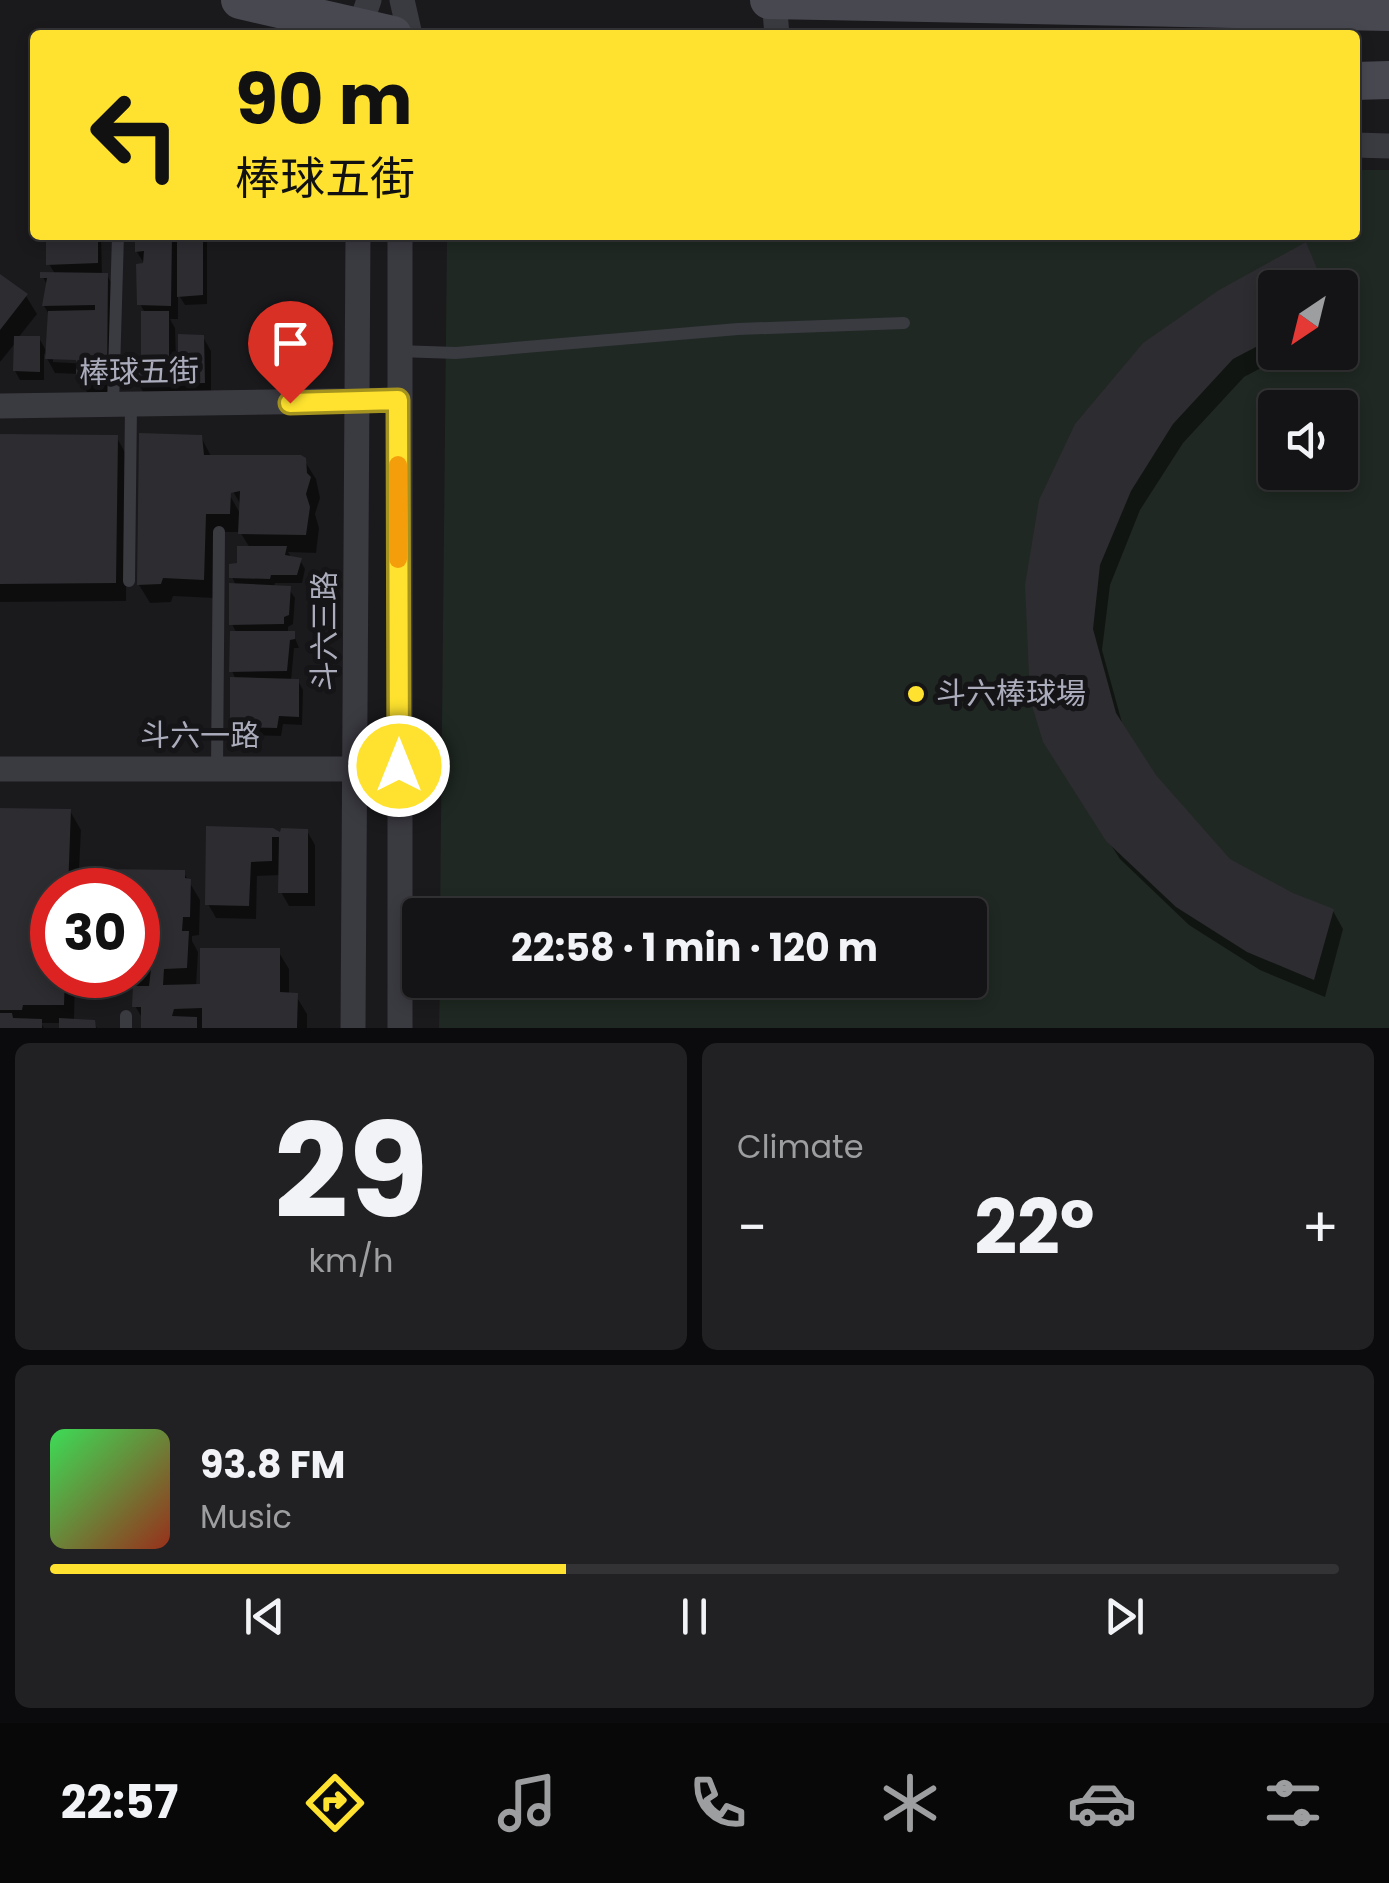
<!DOCTYPE html>
<meta charset="utf-8">
<style>
body{margin:0;font-family:Poppins,"Noto Sans TC",sans-serif;background:#212022;color:#f1f3f6;height:100vh;display:flex;flex-direction:column;font-size:38px;white-space:nowrap}
*{box-sizing:border-box;margin:0}
p{font-size:32px;color:#9d9ea0}
.icon{flex:none;width:55px;height:55px;fill:none;stroke:currentColor;stroke-width:2;stroke-linecap:round;stroke-linejoin:round}
.map{position:relative;height:1028px;overflow:hidden}
.panel{display:flex;flex-direction:column;gap:15px;padding:15px;background:#0b0a0c;flex:1}
.panel>*{flex:none}
.guide{position:absolute;left:30px;top:30px;width:1330px;height:210px;border-radius:10px;box-shadow:0 5px 15px #0003,0 0 0 2px #333234;background:#fee22f;color:#111;overflow:hidden}
.needle{width:65px;rotate:215deg}
.controls{position:absolute;left:1258px;top:270px;display:grid;gap:20px}
.controls a{display:grid;place-items:center;width:100px;height:100px;border-radius:10px;background:#141315;box-shadow:0 5px 15px #0003,0 0 0 2px #333234;font-size:50px}
.speed{position:absolute;left:30px;top:868px;display:flex;gap:20px;font-size:50px;font-weight:700;text-align:center}
.speed>*{display:grid;place-content:center;width:130px;height:130px;border-radius:50%;background:#141315;box-shadow:0 5px 15px #0003,0 0 0 2px #333234;line-height:1}
.speed .limit{border:15px solid #d22;background:#fff;color:#111}
.pin{position:absolute;display:grid;place-items:center;width:85px;height:85px;color:#fff;margin:-102px -42px;border-radius:50% 50% 50% 0;rotate:-45deg;box-shadow:0 0 10px #0007}
.pin .icon{rotate:45deg}
.me{position:absolute;width:110px;margin:-55px;rotate:0deg;stroke-linejoin:round;filter:drop-shadow(0 0 8px #0008)}
.turn{display:flex;align-items:center;gap:35px;height:210px;padding:0 40px;font-size:45px}
.turn .icon{width:130px;height:130px;stroke-width:2.5}
.turn b{display:block;font-size:70px;line-height:85px}
.big{font-size:75px;font-weight:700;line-height:1.1}
.panel .card{flex:1;display:flex;flex-direction:column;justify-content:center;gap:15px;min-width:0;padding:0 35px;border-radius:15px;background:#212022}
.panel .dial{align-items:center;gap:0}
.dial b{font-size:130px;line-height:1}
.song{display:flex;align-items:center;gap:30px}
.cover{width:120px;height:120px;border-radius:15px;background:linear-gradient(135deg,hsl(130 70% 55%),hsl(10 70% 35%))}
.played{height:10px;border-radius:5px;background:linear-gradient(90deg,#fee22f 40%,#333234 40%)}
.keys{display:flex;justify-content:space-around;direction:ltr}
.heat{display:flex;justify-content:space-between;align-items:center;font-size:55px;direction:ltr}
.panel .tiles{flex:1;display:grid;gap:15px;grid-template-columns:1fr 1fr}
.card:last-child{grid-column:span 2}
.trip{position:absolute;left:402px;top:898px;width:585px;height:100px;border-radius:10px;background:#141315;box-shadow:0 5px 15px #0003,0 0 0 2px #333234;font-weight:700;line-height:100px;text-align:center}
.tab-bar{display:flex;height:160px;justify-content:space-around;align-items:center;background:#080808;color:#9d9ea0}
.tab-bar .icon{width:70px;height:70px}
.tab-bar .selected{color:#fee22f}
.tab-bar b{font-size:45px;color:#f1f3f6}
.map>svg:first-child{display:block}
.pitch{fill:#1f2822;fill-rule:evenodd}
.shadow{fill:#0007;fill-rule:evenodd}
.building{fill:#2d2c30}
.lines{fill:none;stroke-linecap:round;stroke-linejoin:round}
.service{stroke:#3a3a41;stroke-width:12}
.minor{stroke:#3a3a41;stroke-width:25}
.secondary{stroke:#484851;stroke-width:38}
.route-casing{stroke:#a5931f;stroke-width:25}
.route{stroke:#fee22f;stroke-width:18}
.slow{stroke:#f59e0b;stroke-width:18}
.poi-dot{fill:#fee22f;stroke:#151417;stroke-width:4}
.labels{text-anchor:middle;stroke-width:10;stroke-linejoin:round;paint-order:stroke}
.street-label{font-size:30px;fill:#abadbc;stroke:#151417}
.poi-label{font-size:30px;fill:#abadbc;stroke:#151417;text-anchor:start}
</style>
<div class="map">
<svg width="1389" height="1028" viewBox="0 0 1389 1028">
<rect width="100%" height="100%" fill="#1a191c"/>
<path class="pitch" d="M1355 170H1389V1028H439L440 980H970V915H440L447 235H1355ZM1275 288H1340V352H1275ZM1275 408H1340V472H1275Z"/>
<path class="shadow" d="M49 235H101L102 275H107L115 289 114 393 87 392 78 374 55 373 44 353V380H20L15 371 17 341 0 362V275L26 296 37 314 18 338H39L48 354 50 316 44 306 48 287 43 277 55 274 49 264ZM53 357 88 358V364L53 362Z
M138 235H207V304L185 305 178 294V319H170L175 328 176 360 181 361 203 337 211 351V397H146L138 383 143 364 144 311 140 304 145 265 137 252Z
M1305 245 1326 288H1275V352H1291L1244 377 1183 443 1140 510 1110 585 1102 650 1124 730 1154 776 1229 861 1292 896 1333 911 1343 929 1325 997 1260 970 1189 925 1120 859 1056 761 1028 585Z
M0 437 117 438 127 456 126 601 0 602Z
M201 437 212 458 304 460 316 479 320 498 315 514 319 528 316 553 288 552 292 559 300 560 305 569 302 583H275L274 588 289 589 295 598 293 624 288 627V633H293L299 648H294L291 681H298L303 690 302 725 283 724 281 736 238 735 233 726 236 680 232 671 237 634 232 624 236 586 232 577 250 548 240 532H215L214 598 173 596 171 602 150 603 139 585ZM227 481 242 507V517L223 483Z
M0 810 70 811 81 830 78 890H52V975H75L74 1021 93 1022 97 1028H61L62 1023H41L44 1028H0Z
M209 829 280 835 307 831 315 845V906H289L281 892V875L257 876 256 919 216 918 208 904Z
M184 873 200 900 199 935 192 936V941L198 952 196 987 278 951 289 969V995L296 996 307 1014V1028H143L144 1021 135 1006V986L105 984 100 975H138V890H98Z"/>
<path class="building" d="M92 28 142 29V35H92Z
M46 235H98V263L46 265Z
M135 235H172L171 306 137 305 136 264 143 263 144 251 135 252Z
M177 235H203V295L177 297Z
M1306 242 1325 288H1275V337L1233 359 1173 424 1131 491 1100 565 1093 629 1116 713 1156 775 1230 859 1293 893 1334 909 1314 980 1247 952 1176 907 1106 841 1043 742 1030 699 1025 585 1039 500 1075 424 1143 343 1219 290Z
M40 272 108 273 107 380 76 378V360L45 359 48 311 95 310V305L42 306 47 278H40Z
M0 274 28 294 0 330Z
M141 311H169V356L178 358V334L204 335 205 383 136 384 137 361H141Z
M14 336H40V372L13 371Z
M139 433 202 435 204 455H301L306 458 307 473 311 477 306 494 310 507 306 535 238 534 240 491 231 493 230 514H206L204 580 163 578 161 584 137 585Z
M0 434 118 435 116 583 0 584Z
M237 546H287L285 555 302 558 297 575H271L270 579 229 578V564L237 563Z
M229 583 291 586 289 615 284 617V624L229 625Z
M230 631H295V639L290 640 287 671 229 672Z
M230 677 299 679V717L279 716 277 728 230 727Z
M0 808 71 809 68 890H52V975H65L64 1005H23L22 1010H0Z
M206 826 273 828 280 832 281 828 308 829V893H278L279 837H272V861L251 862 249 906 205 905Z
M96 869 185 870V878L191 879 190 917H183L182 931H189L187 968 164 969 163 985 200 984V948H280V992L298 993 297 1028H202V1008L174 1009 172 1016 197 1017V1028H141V1007H132L133 986H149L151 969H138V890H96Z
M0 1013H12L13 1018 42 1019V1028H0Z
M59 1018 95 1020 96 1028H59Z"/>
<g class="lines">
<path class="service" d="M398 351 456 353 738 329 904 323
M113 405 118 235
M129 581 131 405
M217 769 219 532
M126 1028V1016"/>
<path class="minor" d="M402 0 410 35
M774 0 777 35
M357 35 369 0
M1355 145 1389 146
M400 235V1028
M0 406 398 400
M0 769H357L399 766
M353 1028 358 235"/>
<path class="secondary" d="M240 0 393 35
M769 0 1389 12
M1355 81 1389 80"/>
</g>
<g class="lines">
<defs>
<path id="route" d="M290 403 398 400 399 766"/>
</defs>
<use href="#route" class="route-casing"/>
<use href="#route" class="route"/>
<path class="slow" d="M398 465V559"/>
</g>
<circle class="poi-dot" cx="916" cy="694" r="10"/>
<g class="labels">
<g class="street-label">
<text transform="translate(139 372) rotate(-1)" y="10">棒球五街</text>
<text transform="translate(325 631) rotate(-90)" y="10">斗六三路</text>
<text x="200" y="746">斗六一路</text>
</g>
<g class="poi-label">
<text x="936" y="704">斗六棒球場</text>
</g>
</g>
</svg>
<div class="controls">
<a><svg class="needle" viewBox="-14 -14 28 28"><path d="M0-13l5 13h-10z" fill="#e53935"/><path d="M0 13l5-13h-10z" fill="#9d9ea0"/></svg></a>
<a><svg class="icon" aria-label="sound" viewBox="0 0 24 24"><path d="M4 9h4l5-4v14l-5-4H4zM17 9q2 3 0 6"/></svg></a>
</div>
<div class="speed"><div class="limit">30</div></div>
<div class="pin" style="left:290px;top:403px;background:#d93025"><svg class="icon" aria-label="arrive" viewBox="0 0 24 24"><path d="M6 21V4h12l-3 4 3 4H6"/></svg></div>
<svg class="me" style="left:399px;top:766px" viewBox="-20 -20 40 40"><circle r="17" fill="#fee22f" stroke="#fff" stroke-width="3"/><path d="M0-11L8 9 0 5-8 9z" fill="#fff"/></svg>
<div class="trip">22:58 · 1 min · 120 m</div>
<div class="guide">
<div class="turn"><svg class="icon" aria-label="left" viewBox="0 0 24 24"><path d="M17 20v-9H6M10 6l-5 5 5 5"/></svg><div><b>90 m</b>棒球五街</div></div>
</div>
</div>
<section class="panel">
<div class="tiles">
<div class="card dial"><b>29</b><p>km/h</p></div>
<div class="card"><p>Climate</p>
<div class="heat"><a>−</a><b class="big">22°</b><a>+</a></div>
</div>
<div class="card">
<div class="song"><i class="cover"></i><div><b>93.8 FM</b><p>Music</p></div></div>
<div class="played"></div>
<div class="keys"><svg class="icon" aria-label="previous" viewBox="0 0 24 24"><path d="M18 5L8 12l10 7zM5 5v14"/></svg><svg class="icon" aria-label="pause" viewBox="0 0 24 24"><path d="M8 5v14M16 5v14"/></svg><svg class="icon" aria-label="next" viewBox="0 0 24 24"><path d="M6 5l10 7-10 7zM19 5v14"/></svg></div>
</div>
</div>
</section>
<nav class="tab-bar">
<b>22:57</b>
<svg class="icon selected" aria-label="directions" viewBox="0 0 24 24"><path d="M12 3l9 9-9 9-9-9zM9 14v-3h6M13 9l2 2-2 2"/></svg>
<svg class="icon" aria-label="music" viewBox="0 0 24 24"><path d="M9 18V5l10-2v13"/><circle cx="6" cy="18" r="3"/><circle cx="16" cy="16" r="3"/></svg>
<svg class="icon" aria-label="phone" viewBox="0 0 24 24"><path d="M5 4h4l2 5-3 2q2 4 5 5l2-3 5 2v4C11 20 4 13 5 4z"/></svg>
<svg class="icon" aria-label="climate" viewBox="0 0 24 24"><path d="M12 3v18M4 7l16 10M4 17L20 7"/></svg>
<svg class="icon" aria-label="car" viewBox="0 0 24 24"><path d="M5 17H2v-5l4-1 3-4h7l3 4 3 1v5h-3M9 17h6M6 11h13"/><circle cx="7" cy="17" r="2"/><circle cx="17" cy="17" r="2"/></svg>
<svg class="icon" aria-label="filters" viewBox="0 0 24 24"><path d="M4 7h16M4 17h16"/><circle cx="9" cy="7" r="2"/><circle cx="15" cy="17" r="2"/></svg>
</nav>
